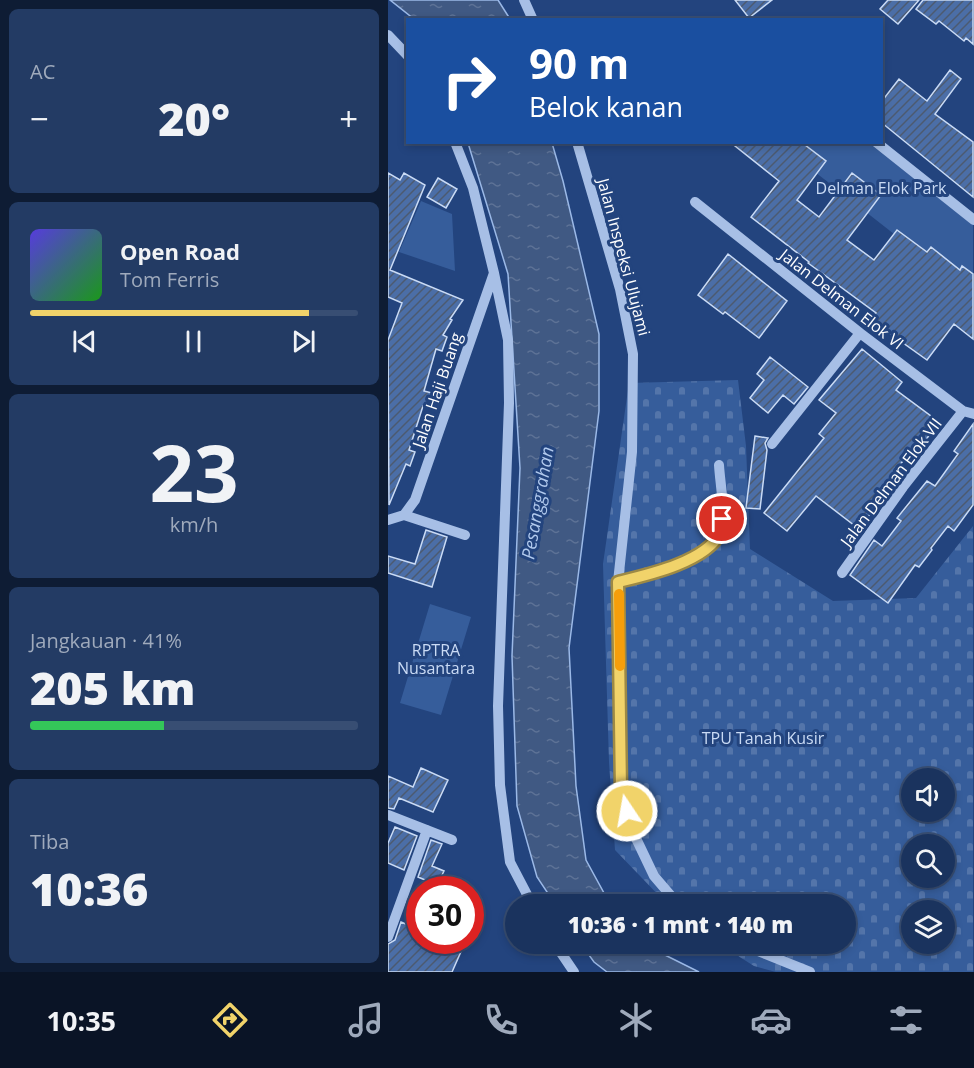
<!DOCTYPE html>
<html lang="id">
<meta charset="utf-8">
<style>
body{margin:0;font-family:"Open Sans",sans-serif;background:#233b64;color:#f1f3f6;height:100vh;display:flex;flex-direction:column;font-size:22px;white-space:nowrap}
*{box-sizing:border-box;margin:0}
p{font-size:20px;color:#9faabc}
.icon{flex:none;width:33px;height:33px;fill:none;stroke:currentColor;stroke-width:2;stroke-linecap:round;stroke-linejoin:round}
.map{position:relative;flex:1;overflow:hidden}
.drawer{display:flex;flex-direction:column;gap:9px;padding:9px;background:#0e1c34;width:388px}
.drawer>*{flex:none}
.guide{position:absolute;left:18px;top:18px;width:477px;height:126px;border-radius:0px;box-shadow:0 3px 9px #0003,0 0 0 2px #384e73;background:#1a4fa0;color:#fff;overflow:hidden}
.fabs{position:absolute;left:513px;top:768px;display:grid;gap:12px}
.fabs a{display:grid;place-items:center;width:54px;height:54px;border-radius:50%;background:#1a335e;box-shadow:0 3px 9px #0003,0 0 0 2px #384e73;font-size:30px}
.speed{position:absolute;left:18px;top:876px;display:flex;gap:12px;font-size:30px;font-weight:700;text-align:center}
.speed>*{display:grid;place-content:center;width:78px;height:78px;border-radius:50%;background:#1a335e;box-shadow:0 3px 9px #0003,0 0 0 2px #384e73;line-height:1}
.speed .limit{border:9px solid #d22;background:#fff;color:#111}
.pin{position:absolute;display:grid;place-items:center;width:51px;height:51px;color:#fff;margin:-26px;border:3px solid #fff;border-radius:50%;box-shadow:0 2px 6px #0007}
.me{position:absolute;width:66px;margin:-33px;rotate:348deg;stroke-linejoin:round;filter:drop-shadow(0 0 4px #0008)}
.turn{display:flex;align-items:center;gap:21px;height:126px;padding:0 24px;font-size:27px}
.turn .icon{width:78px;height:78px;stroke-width:2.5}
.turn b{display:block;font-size:42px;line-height:51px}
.big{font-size:45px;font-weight:800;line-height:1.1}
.drawer .tile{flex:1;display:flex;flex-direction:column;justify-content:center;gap:9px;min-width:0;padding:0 21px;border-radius:9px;background:#233b64}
.drawer .dial{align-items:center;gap:0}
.dial b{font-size:78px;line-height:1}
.song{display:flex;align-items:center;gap:18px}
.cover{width:72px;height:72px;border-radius:9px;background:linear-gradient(135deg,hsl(250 70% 55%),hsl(120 70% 35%))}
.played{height:6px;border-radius:3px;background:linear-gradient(90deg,#f1d36a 85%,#384e73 85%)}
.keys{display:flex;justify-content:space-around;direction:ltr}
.heat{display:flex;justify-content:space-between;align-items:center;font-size:33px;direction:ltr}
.charge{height:9px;border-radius:4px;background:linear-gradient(90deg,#34c759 41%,#384e73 0)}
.trip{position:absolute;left:117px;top:894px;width:351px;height:60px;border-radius:30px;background:#1a335e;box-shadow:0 3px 9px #0003,0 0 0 2px #384e73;font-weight:800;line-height:60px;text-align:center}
.tabs{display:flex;height:96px;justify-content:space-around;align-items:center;background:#0a1426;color:#9faabc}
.tabs .icon{width:42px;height:42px}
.tabs .current{color:#f1d36a}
.tabs b{font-size:27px;color:#f1f3f6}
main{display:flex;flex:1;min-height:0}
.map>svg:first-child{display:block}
.cemetery{fill:url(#cemetery-stones);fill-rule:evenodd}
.park{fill:#365d9b}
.water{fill:url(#water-ripples);stroke:#9bb9e7;stroke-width:1.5}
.building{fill:url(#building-hatch);stroke:#cadbf5;stroke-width:1.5}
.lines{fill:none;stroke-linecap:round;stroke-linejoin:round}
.minor{stroke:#a7bfe6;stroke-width:10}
.route-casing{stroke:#9d8945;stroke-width:15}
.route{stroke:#f1d36a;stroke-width:10}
.slow{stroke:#f59e0b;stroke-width:10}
.labels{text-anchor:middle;stroke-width:6;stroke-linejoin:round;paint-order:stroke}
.park-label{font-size:16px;fill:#cadbf5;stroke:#23447e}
.street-label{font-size:16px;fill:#fff;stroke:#23447e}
.water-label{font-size:18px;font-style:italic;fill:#b2caee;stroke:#23447e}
</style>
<main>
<section class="drawer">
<div class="tile"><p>AC</p>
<div class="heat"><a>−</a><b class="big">20°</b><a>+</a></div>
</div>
<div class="tile">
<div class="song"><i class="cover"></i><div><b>Open Road</b><p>Tom Ferris</p></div></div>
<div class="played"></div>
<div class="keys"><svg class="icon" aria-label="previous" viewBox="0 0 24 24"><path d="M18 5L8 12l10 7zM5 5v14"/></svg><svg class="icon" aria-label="pause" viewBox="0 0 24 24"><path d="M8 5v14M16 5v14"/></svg><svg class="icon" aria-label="next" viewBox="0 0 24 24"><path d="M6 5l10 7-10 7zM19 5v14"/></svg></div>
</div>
<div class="tile dial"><b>23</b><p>km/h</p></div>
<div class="tile"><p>Jangkauan · 41%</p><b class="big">205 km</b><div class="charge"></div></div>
<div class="tile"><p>Tiba</p><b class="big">10:36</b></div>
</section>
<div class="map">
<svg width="586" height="972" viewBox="0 0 586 972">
<defs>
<pattern id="cemetery-stones" width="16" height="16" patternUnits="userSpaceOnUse" patternTransform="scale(1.5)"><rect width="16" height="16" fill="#365d9b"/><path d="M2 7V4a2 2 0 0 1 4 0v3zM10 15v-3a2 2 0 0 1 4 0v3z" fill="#5475aa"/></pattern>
<pattern id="water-ripples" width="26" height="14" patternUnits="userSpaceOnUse" patternTransform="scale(1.5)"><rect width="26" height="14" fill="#405983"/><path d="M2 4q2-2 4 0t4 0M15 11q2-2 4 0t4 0" fill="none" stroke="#5d7296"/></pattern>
<pattern id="building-hatch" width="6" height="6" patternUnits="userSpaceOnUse" patternTransform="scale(1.5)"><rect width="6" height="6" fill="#4b6ea7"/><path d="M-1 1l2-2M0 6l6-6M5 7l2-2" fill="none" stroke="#4c5a70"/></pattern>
</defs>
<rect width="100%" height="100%" fill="#23447e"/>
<path class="cemetery" d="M350 380 358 446 362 549 445 601 528 598 585 526V972H388L366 966 331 944H458V904H279L227 850 221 762 215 564 241 383ZM524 778H556V812H524ZM524 844H556V878H524ZM524 910H556V944H524Z"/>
<path class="park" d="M390 143H481L585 225V296Z
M33 201 64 214 67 271 11 252Z
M42 604 83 617 53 715 12 703Z"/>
<path class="water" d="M2 0H110L122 19H26Z
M80 143H164L175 181 211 334V411L181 648 188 786 198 860 222 904H167L149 877 129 806 124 656 132 468 120 274Z
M193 944H262L277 955 311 972H219L206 962Z"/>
<path class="building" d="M347 0H384L361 18Z
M500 0H531L510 24 492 9Z
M535 0H585V44L578 38 576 41 551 21 548 24 528 9Z
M562 70 573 79 547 114 585 142V197L494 123V101L511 79 539 101Z
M342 142H413L438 161 409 200 431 217 464 173 493 195 459 240 486 260 509 230 539 252 543 247 572 270 574 266 585 274V339L566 324 539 360 483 320 488 313 420 263 421 262 363 217 391 181Z
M0 173 12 180 16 173 37 185 2 270 75 300 62 319 64 320 55 335 59 337 54 351 48 349 36 391 44 393 41 408 35 406 21 450 27 452 22 466 18 464 1 505 0 340 14 303 0 297Z
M50 178 69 189 58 208 39 197Z
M340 254 399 301 371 338 337 312 335 314 310 295Z
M474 349 514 382 508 390 551 422 537 441 533 438 489 494 494 498 471 529 428 496 399 531 376 513 436 438 431 434 448 413 431 400Z
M382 357 420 387 406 404 395 395 380 413 362 398 376 380 369 374Z
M585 424V505L566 531 560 526 543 548 544 550 531 567 527 565 500 603 462 575 486 540 494 546 513 521 509 518 539 481 547 486 570 454 566 451Z
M367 436 380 438 377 443 379 450 372 509 358 508Z
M38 530 59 537 44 587 0 573V556L27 564Z
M33 768 60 780 45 812 11 798 6 809 0 808V776L25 787Z
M7 827 29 836 16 870 0 863V843Z
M43 840 54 844 44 866 56 871 49 885 30 877Z
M13 922 32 930V940H61L75 947 64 972H0V944L7 940Z"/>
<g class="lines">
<path class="minor" d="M136 0 145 20
M0 35 20 56
M67 142 85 188 106 273 120 340 121 403 110 706 112 785 122 862 144 904
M189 142 232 289 245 354 244 452 230 582 233 790 245 832 266 876 290 904
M488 142 586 220
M307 202 472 333 575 411 586 414
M384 444 472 333
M16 515 27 500 106 273
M0 520 16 515 77 535
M454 573 515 487 575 411
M230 582C259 575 322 562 333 531 338 514 332 483 331 465
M0 815 64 840
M0 937 39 830
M167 944 186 972
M353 944 422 972"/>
</g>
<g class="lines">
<defs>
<path id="route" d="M239 811 233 790 230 582C259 575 318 562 332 533 334 529 334 524 334 519"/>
</defs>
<use href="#route" class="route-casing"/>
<use href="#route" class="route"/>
<path class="slow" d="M231 594 232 666"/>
</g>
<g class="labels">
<g class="park-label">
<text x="493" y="194">Delman Elok Park</text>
<text x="48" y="656">RPTRA<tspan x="48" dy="18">Nusantara</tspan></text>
<text x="375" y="744">TPU Tanah Kusir</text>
</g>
<g class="street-label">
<text transform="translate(236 257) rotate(75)" y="6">Jalan Inspeksi Ulujami</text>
<text transform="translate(454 299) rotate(38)" y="6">Jalan Delman Elok VI</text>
<text transform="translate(49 390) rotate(-71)" y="6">Jalan Haji Buang</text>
<text transform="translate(503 482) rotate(-53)" y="6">Jalan Delman Elok VII</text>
</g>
<g class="water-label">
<text transform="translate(150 503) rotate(-80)" y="6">Pesanggrahan</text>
</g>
</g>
</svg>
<div class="fabs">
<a><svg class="icon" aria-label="sound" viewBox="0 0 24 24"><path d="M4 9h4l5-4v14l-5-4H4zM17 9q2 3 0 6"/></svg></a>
<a><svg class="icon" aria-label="search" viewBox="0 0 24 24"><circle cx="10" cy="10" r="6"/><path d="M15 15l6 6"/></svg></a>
<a><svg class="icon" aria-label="layers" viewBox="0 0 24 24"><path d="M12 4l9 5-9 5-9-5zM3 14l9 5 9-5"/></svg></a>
</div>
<div class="speed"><div class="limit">30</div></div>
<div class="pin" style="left:334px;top:519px;background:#d93025"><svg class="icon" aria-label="arrive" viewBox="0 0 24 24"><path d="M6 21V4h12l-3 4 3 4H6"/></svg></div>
<svg class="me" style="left:239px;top:811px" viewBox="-20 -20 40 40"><circle r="17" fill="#f1d36a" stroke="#fff" stroke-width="3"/><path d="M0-11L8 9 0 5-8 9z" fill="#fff"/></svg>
<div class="trip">10:36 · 1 mnt · 140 m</div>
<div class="guide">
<div class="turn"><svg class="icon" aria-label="right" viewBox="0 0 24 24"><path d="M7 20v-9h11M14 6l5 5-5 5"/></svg><div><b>90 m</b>Belok kanan</div></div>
</div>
</div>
</main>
<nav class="tabs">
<b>10:35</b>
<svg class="icon current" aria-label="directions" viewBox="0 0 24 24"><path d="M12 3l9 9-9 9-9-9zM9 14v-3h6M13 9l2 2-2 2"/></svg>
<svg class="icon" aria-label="music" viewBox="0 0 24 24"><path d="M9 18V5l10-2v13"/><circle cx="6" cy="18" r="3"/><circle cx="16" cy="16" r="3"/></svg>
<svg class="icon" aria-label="phone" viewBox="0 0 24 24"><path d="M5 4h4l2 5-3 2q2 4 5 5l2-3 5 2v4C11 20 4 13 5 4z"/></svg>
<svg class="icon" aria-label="climate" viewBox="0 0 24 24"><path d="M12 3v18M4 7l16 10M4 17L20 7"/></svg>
<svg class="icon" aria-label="car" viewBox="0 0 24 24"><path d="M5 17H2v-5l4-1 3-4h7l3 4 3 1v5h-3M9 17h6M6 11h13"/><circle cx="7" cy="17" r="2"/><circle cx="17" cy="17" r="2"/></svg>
<svg class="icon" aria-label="filters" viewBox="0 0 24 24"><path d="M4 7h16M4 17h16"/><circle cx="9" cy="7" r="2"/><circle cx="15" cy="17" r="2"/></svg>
</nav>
